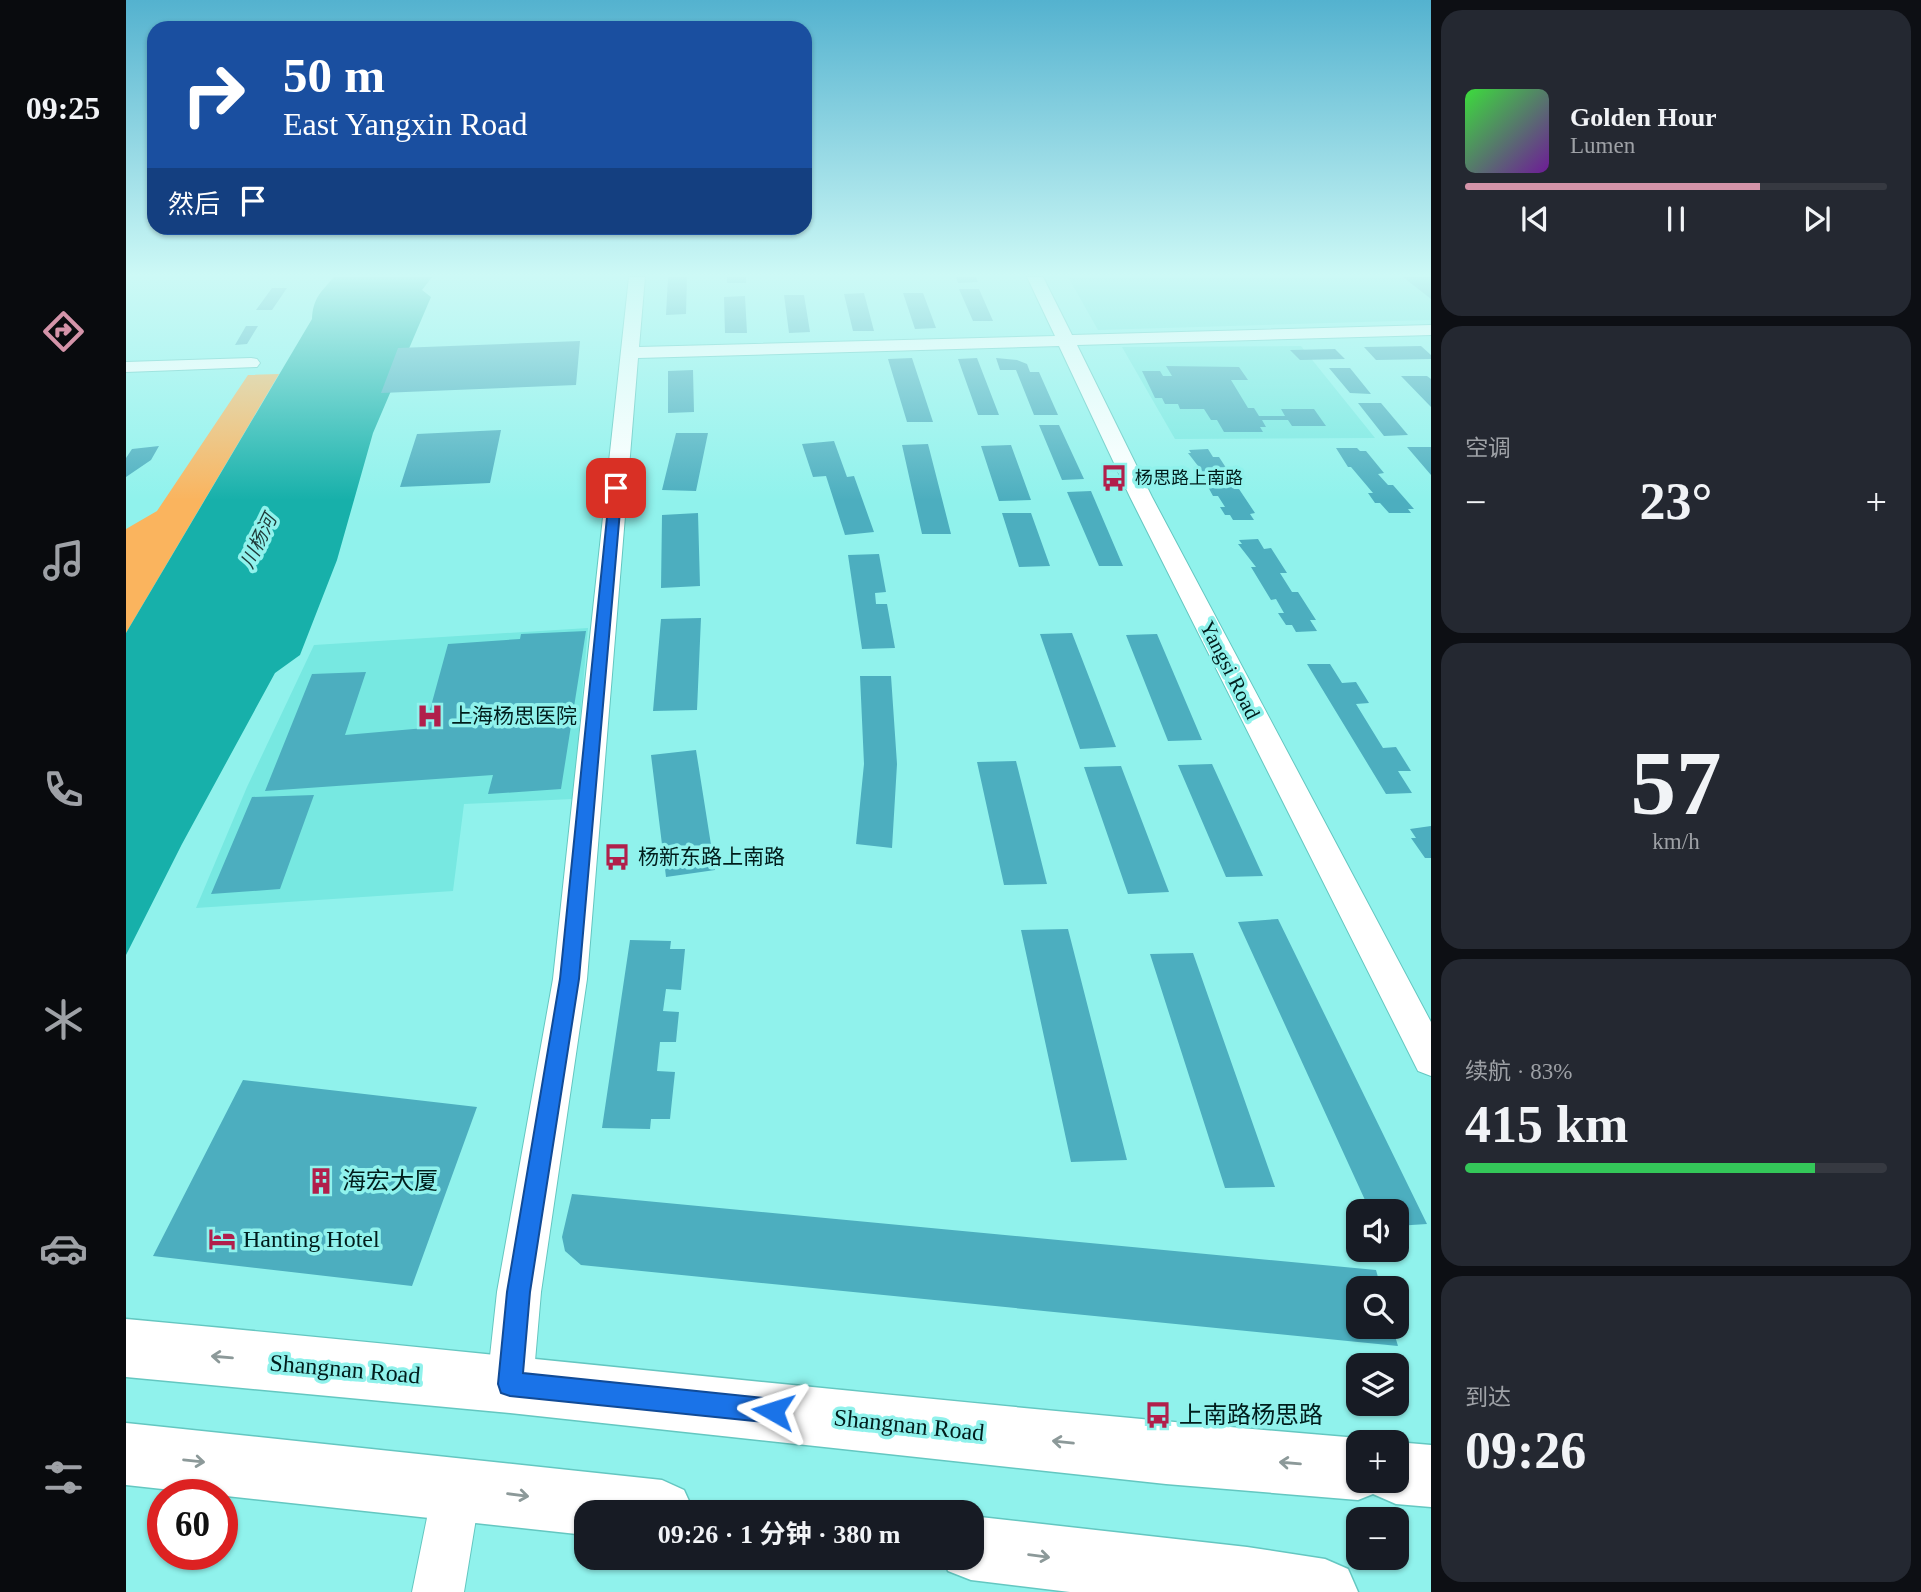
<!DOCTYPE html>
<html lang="zh">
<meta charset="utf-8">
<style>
body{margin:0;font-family:"Times New Roman","Noto Sans SC",serif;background:#242831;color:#f1f3f6;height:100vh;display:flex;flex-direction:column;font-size:26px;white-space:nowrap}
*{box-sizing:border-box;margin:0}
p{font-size:23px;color:#9ea1a6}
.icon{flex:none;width:38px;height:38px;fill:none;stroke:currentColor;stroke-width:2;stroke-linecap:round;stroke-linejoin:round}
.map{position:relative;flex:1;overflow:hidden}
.drawer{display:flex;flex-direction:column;gap:10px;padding:10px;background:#0d0f14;width:490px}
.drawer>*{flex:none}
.top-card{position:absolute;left:21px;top:21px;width:665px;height:214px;border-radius:21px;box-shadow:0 2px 5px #0004;background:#1a4fa0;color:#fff;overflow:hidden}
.controls{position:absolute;left:1220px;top:1199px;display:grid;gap:14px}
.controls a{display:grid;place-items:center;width:63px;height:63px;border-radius:14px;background:#171b24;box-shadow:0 2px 5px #0004;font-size:35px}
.speed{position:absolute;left:21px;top:1479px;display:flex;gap:14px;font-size:35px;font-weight:700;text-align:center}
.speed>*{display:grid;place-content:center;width:91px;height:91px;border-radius:50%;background:#171b24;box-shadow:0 2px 5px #0004;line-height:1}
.speed .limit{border:10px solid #d22;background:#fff;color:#111}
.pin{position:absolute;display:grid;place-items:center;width:60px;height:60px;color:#fff;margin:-30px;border-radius:14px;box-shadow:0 4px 10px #0006}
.me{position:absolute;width:77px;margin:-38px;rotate:276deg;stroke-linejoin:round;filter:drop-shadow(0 0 5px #0008)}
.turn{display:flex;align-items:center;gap:24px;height:147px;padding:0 21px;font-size:32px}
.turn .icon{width:91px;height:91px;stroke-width:2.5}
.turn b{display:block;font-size:49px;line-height:60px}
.then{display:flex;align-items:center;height:66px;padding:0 21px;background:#0003;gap:14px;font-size:26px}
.big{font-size:52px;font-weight:700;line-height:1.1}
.drawer .widget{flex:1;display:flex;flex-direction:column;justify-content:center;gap:10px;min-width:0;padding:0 24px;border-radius:21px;background:#242831}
.drawer .dial{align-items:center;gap:0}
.dial b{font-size:91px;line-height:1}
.song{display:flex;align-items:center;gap:21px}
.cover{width:84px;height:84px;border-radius:10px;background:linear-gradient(135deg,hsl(120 70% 55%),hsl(280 70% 35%))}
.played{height:7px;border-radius:4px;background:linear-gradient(90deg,#d494a9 70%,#363941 70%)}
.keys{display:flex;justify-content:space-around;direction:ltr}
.heat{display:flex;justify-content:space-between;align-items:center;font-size:38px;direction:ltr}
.charge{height:10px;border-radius:5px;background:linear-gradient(90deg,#34c759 83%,#363941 0)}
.trip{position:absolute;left:448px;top:1500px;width:410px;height:70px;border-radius:21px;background:#171b24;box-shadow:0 2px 5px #0004;font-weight:700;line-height:70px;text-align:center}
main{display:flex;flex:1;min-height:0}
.dock{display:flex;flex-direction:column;width:126px;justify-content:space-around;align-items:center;background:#090b0e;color:#9ea1a6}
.dock .icon{width:49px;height:49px}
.dock .active{color:#d494a9}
.dock b{font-size:32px;color:#f1f3f6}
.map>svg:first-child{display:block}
.built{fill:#77e8e1}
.green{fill:#fab45e}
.water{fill:#17b0aa}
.building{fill:#4caebf}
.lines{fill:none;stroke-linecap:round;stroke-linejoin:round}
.minor-casing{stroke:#64c7c1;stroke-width:2}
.major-casing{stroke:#64c7c1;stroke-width:3}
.minor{fill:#fff;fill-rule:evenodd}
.major{fill:#fff;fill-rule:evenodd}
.oneway{stroke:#8c9999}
.route{fill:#1a73e8;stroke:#114b97;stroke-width:2}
.labels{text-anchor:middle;stroke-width:7;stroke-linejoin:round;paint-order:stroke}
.far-poi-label{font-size:18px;fill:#001d1c;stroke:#90f2ec;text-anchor:start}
.far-water-label{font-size:19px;font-style:italic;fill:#1e3a38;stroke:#90f2ec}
.street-label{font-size:21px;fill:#001d1c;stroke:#90f2ec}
.poi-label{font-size:21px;fill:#001d1c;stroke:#90f2ec;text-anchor:start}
.near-poi-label{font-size:24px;fill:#001d1c;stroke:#90f2ec;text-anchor:start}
.near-street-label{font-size:24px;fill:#001d1c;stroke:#90f2ec}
</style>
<main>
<nav class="dock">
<b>09:25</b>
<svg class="icon active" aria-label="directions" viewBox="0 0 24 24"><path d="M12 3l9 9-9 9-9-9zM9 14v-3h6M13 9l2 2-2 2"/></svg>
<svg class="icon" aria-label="music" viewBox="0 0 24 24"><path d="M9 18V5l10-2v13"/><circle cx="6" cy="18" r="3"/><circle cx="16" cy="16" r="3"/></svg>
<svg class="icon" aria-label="phone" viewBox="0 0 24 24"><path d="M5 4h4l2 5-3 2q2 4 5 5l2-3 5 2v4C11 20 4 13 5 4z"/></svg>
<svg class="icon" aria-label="climate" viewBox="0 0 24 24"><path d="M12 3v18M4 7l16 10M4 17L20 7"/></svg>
<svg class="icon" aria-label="car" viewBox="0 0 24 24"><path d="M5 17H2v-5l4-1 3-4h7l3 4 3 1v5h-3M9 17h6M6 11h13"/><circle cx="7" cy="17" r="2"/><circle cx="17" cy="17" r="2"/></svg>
<svg class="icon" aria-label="filters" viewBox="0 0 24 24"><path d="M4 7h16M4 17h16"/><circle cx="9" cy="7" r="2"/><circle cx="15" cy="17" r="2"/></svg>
</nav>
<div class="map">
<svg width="1305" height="1592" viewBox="0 0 1305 1592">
<rect width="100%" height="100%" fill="#90f2ec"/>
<path class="built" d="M942 277H1305V320L972 330Z
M1175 346 1249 438 1049 439 996 347Z
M462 628 447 799 338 804 327 891 70 908 121 787 188 645Z"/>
<path class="green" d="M153 374 0 633V529L31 511 122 375Z"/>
<path class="water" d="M208 277H306L296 290 305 297 247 433 211 560 174 655 149 673 56 844 0 955V633L186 319C187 298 195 292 208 277Z"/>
<path class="building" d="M542 277H561L560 314 540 315Z
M601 277H620V283H601Z
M830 277H850L852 282 832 283Z
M1277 277H1305V299Z
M146 288H161L146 310H130Z
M833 289H853L867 321H847Z
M738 293 748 331H727L718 294Z
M777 293H797L810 328 789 329Z
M658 295H678L684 332 663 333Z
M619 296 621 333H599L598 297Z
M120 326H132L121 344 109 345Z
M454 341 450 385 255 393 272 348Z
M1295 346 1305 355V359L1250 360 1238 347Z
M1209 349 1219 359 1174 360 1164 350Z
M786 358 807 422H781L762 359Z
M851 358 873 415H852L832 359Z
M870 358 891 360 901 364 904 372H913L932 415H908L890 370H874Z
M1040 366 1113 367 1122 380H1105L1122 408H1128L1133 416H1159L1155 409H1188L1200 426H1166L1162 420H1136L1140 427H1134L1137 432H1098L1091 420H1085L1078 409H1054L1052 404H1039L1036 398H1029L1016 371H1034L1037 376H1046Z
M1203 368H1224L1245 394 1224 393Z
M567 370 568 412 542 413V371Z
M1275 376H1301L1305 379V407Z
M1232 403H1255L1282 435 1258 436Z
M913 425H933L958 479 936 480Z
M375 430 364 483 274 487 291 434Z
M550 433H582L570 491 536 490Z
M708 441 721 477 728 476 748 532 719 535 700 476 687 477 676 444Z
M802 444 825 534H796L776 445Z
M885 445 905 500 873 501 855 446Z
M33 446 25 460 0 477V458L6 449Z
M1281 447H1305V475Z
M1210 448H1231L1234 451H1240L1258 473 1252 474 1262 485H1267L1288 509H1282L1285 513H1263L1254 503H1249L1242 493H1247L1225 467H1222Z
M1082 449 1087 457H1093L1106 477H1101L1108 489H1113L1129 513 1124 514 1128 520H1107L1104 515H1099L1094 507H1099L1092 496H1087L1081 485H1085L1078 482 1072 471H1076L1062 453H1065L1063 450Z
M965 491 997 566H973L941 492Z
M572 513 574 586 535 588 536 515Z
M876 513H905L924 566 893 567Z
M1132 539 1138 549 1145 548 1161 573H1154L1166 592H1172L1190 620H1184L1191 631 1170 632 1166 625H1160L1152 613H1158L1150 599 1145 600 1125 567H1130L1112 544H1116L1113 540Z
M753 554 760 592 749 593 750 604H761L769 648 736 649 722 555Z
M575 618 571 710 527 711 535 619Z
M460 631 435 789 362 794 367 775 139 791 186 674 240 672 219 735 299 728 322 644 394 639 395 634Z
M946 633 990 747 954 749 914 634Z
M1031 634 1076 740 1042 741 1000 635Z
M1181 664H1204L1216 683 1230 682 1243 703 1230 704 1257 748 1270 747 1285 771H1272L1286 793 1260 794Z
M734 676H765L771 764 766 848 730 844 738 764Z
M570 750 589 870 540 877 525 755Z
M890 761 921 884 878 885 851 762Z
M1086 764 1137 876 1100 877 1052 765Z
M995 766 1043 892 1002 894 958 767Z
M188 795 154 889 85 894 126 797Z
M1305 826V858H1299L1285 838H1290L1284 829Z
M1152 919 1301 1224 1270 1226V1211H1244L1112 922Z
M942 929 1001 1160 945 1162 895 930Z
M504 940 545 941 544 949H559L555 990 540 989 537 1011 553 1012 550 1042H534L531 1071 549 1072 544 1119H525L524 1129 476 1128Z
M1067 953 1149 1187 1099 1188 1024 954Z
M117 1080 351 1107 286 1286 27 1256Z
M446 1194 1250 1270 1255 1288H1232V1326H1266L1272 1346 455 1265 439 1251 436 1237Z"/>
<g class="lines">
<defs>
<path id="minor" d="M503 277H519L513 347 929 336 901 277H917L946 335 1305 325V335L951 345 1026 497 1305 1022V1076L1292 1071 1004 497 933 346 512 358 461 979 415 1292 407 1384 400 1400 384 1407 368 1400 361 1384 371 1292 427 979Z
M125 358 131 359 134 363 131 367 0 372V362Z
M331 1464 348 1471 355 1488 338 1592H286L307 1488 314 1471Z"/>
<path id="major" d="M0 1319C411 1357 821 1404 1232 1438L1242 1442H1232V1480H1270V1442L1305 1445V1507L1270 1504 1247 1494 1232 1500 1040 1484 384 1413 0 1377Z
M0 1423 536 1480 558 1490 568 1512H460V1535L0 1485Z
M845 1516 1121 1547 1199 1559 1222 1569 1232 1592H944L845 1580 822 1571 817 1558H845Z"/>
</defs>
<use href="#minor" class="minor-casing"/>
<use href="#major" class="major-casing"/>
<use href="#minor" class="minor"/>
<use href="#major" class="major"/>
</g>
<defs><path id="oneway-shaft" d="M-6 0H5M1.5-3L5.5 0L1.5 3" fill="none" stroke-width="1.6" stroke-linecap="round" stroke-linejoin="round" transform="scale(1.75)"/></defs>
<g class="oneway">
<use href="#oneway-shaft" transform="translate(96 1357) rotate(-175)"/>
<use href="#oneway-shaft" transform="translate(937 1442) rotate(-174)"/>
<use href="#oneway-shaft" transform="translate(68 1461) rotate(6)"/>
<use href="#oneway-shaft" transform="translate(1164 1463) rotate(-175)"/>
<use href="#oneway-shaft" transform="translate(392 1495) rotate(7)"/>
<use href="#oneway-shaft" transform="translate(913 1556) rotate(7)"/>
</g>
<linearGradient id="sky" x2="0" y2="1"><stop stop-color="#54b2cf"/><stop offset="0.55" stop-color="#cdf9f6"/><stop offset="1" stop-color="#cdf9f6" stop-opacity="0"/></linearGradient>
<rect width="1305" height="500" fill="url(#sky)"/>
<path class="route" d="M490 484 496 488 453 979 404 1292 397 1373 647 1399 656 1402 660 1411 656 1420 647 1423 384 1396 375 1393 372 1384 381 1292 434 979 484 488Z"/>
<defs>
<symbol id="bus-bare" viewBox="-9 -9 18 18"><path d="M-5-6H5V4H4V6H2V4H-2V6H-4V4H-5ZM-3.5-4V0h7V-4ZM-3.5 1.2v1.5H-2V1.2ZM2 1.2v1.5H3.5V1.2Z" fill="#b11f4b" stroke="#90f2ec" stroke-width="2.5" paint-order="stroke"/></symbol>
<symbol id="hospital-bare" viewBox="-9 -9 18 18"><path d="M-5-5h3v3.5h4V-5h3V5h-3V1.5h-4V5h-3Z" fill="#b11f4b" stroke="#90f2ec" stroke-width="2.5" paint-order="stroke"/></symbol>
<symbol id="building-bare" viewBox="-9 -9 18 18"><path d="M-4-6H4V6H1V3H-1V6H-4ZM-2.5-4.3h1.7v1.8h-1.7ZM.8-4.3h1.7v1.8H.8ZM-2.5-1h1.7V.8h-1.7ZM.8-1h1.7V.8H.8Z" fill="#b11f4b" stroke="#90f2ec" stroke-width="2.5" paint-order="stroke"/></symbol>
<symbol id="hotel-bare" viewBox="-9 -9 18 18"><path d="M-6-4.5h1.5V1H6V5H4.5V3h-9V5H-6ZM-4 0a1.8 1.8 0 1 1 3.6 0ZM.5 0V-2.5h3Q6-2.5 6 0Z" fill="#b11f4b" stroke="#90f2ec" stroke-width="2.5" paint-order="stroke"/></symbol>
</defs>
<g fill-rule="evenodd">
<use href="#bus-bare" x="969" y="459" width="38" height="38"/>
<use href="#hospital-bare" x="285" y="697" width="38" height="38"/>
<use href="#bus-bare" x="472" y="838" width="38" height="38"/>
<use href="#building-bare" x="176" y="1162" width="38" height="38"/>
<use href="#hotel-bare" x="77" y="1220" width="38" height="38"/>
<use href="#bus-bare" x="1013" y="1396" width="38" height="38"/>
</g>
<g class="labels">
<g class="far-poi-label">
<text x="1009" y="484">杨思路上南路</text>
</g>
<g class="far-water-label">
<text transform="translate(132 541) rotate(-64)" y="7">川杨河</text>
</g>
<g class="street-label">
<text transform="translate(1104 670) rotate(63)" y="7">Yangsi Road</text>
</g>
<g class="poi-label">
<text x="325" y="723">上海杨思医院</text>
<text x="512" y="864">杨新东路上南路</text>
</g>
<g class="near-poi-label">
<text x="216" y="1189">海宏大厦</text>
<text x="117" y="1247">Hanting Hotel</text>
<text x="1053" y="1423">上南路杨思路</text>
</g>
<g class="near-street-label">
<text transform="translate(219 1369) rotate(5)" y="8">Shangnan Road</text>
<text transform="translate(783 1425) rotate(6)" y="8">Shangnan Road</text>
</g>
</g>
</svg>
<div class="controls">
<a><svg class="icon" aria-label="sound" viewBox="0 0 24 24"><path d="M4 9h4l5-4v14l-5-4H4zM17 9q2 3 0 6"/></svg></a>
<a><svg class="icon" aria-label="search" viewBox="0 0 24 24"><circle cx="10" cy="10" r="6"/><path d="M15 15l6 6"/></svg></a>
<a><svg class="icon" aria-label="layers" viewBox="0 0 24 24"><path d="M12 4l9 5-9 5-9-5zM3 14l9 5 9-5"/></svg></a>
<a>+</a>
<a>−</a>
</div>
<div class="speed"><div class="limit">60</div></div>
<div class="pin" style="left:490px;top:488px;background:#d93025"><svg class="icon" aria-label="arrive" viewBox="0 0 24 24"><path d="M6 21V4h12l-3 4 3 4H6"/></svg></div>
<svg class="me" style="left:647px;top:1411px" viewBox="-20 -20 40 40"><path d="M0-17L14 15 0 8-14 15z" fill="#1a73e8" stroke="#fff" stroke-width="4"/></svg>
<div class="trip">09:26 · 1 分钟 · 380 m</div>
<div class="top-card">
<div class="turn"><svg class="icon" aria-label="right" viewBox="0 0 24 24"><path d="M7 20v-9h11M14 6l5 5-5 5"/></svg><div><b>50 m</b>East Yangxin Road</div></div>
<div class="then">然后<svg class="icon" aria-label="arrive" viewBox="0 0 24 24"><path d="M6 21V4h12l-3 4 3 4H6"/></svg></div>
</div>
</div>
<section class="drawer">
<div class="widget">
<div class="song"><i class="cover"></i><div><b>Golden Hour</b><p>Lumen</p></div></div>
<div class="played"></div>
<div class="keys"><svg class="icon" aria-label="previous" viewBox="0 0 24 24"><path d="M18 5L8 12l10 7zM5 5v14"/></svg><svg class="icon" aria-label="pause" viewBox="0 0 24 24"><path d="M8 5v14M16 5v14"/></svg><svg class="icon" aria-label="next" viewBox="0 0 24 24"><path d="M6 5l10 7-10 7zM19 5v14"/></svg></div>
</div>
<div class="widget"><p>空调</p>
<div class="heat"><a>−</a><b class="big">23°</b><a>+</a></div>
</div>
<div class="widget dial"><b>57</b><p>km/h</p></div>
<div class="widget"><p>续航 · 83%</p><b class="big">415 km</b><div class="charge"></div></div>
<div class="widget"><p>到达</p><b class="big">09:26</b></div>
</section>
</main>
